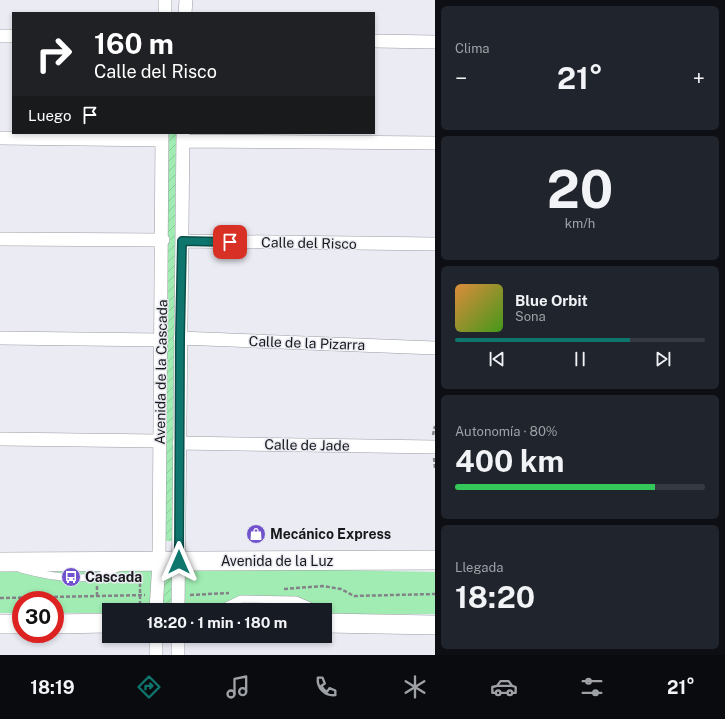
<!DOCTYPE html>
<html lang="es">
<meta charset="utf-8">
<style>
body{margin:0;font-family:"Public Sans",sans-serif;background:#20242c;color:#f1f3f6;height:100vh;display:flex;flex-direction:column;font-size:15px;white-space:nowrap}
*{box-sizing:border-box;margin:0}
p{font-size:13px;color:#9ea1a6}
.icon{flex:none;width:22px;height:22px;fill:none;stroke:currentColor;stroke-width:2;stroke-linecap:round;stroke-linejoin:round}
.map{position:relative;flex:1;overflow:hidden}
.drawer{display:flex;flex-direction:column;gap:6px;padding:6px;background:#0d0f14;width:290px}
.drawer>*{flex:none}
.banner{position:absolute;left:12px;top:12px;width:363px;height:122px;border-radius:0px;box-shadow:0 2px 6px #0003;background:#202124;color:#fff;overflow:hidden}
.speed{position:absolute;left:12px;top:591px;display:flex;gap:8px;font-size:20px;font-weight:700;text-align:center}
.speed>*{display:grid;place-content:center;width:52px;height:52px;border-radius:50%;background:#171b24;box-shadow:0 2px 6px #0003;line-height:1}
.speed .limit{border:6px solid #d22;background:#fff;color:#111}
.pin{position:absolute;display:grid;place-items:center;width:34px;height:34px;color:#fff;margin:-17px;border-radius:8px;box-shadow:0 2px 6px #0006}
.me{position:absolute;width:44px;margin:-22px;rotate:0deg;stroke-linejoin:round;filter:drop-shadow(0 0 3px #0008)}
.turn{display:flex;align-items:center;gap:14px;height:84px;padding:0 16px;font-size:18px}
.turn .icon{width:52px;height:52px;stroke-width:2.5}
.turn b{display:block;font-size:28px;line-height:34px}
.then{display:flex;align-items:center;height:38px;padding:0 16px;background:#0003;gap:8px;font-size:15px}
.big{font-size:30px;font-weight:700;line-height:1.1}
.drawer .tile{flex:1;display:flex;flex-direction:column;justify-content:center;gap:6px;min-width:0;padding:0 14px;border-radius:6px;background:#20242c}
.drawer .dial{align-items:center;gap:0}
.dial b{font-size:52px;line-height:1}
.song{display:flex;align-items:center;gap:12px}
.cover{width:48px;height:48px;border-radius:6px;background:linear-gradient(135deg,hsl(30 70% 55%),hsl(100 70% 35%))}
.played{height:4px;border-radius:2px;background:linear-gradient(90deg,#0f766e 70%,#363941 70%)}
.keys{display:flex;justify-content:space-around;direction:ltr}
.heat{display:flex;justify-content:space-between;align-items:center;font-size:22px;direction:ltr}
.charge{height:6px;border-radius:3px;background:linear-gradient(90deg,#34c759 80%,#363941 0)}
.trip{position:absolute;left:102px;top:603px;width:230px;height:40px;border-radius:0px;background:#171b24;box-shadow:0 2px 6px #0003;font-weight:700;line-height:40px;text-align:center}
.menu{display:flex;height:64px;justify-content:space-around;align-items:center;background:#090b0e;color:#9ea1a6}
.menu .icon{width:28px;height:28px}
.menu .on{color:#0f766e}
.menu b{font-size:18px;color:#f1f3f6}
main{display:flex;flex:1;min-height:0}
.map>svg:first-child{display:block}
.green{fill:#a0ecb3}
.garden{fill:url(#garden-furrows)}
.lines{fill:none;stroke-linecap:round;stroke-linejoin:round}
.lane-casing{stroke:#9b9ca4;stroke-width:8}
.street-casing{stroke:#9b9ca4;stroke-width:14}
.secondary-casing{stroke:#9b9ca4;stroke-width:20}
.path{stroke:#828288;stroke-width:2.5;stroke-dasharray:4 2;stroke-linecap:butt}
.lane{stroke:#fff;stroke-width:7}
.street{stroke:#fff;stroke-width:13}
.secondary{stroke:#fff;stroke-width:19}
.route-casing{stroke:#0a4d48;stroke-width:10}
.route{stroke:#0f766e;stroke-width:7}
.labels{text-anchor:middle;stroke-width:3;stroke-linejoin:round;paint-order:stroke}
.street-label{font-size:14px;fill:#18181b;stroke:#eaebf3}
.poi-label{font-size:14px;font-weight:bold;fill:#18181b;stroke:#eaebf3;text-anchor:start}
</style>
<main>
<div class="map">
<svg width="435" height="655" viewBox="0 0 435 655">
<defs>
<pattern id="garden-furrows" width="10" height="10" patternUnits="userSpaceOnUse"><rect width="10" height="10" fill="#a0ecb3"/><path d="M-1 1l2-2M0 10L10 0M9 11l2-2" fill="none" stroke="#89ca99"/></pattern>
</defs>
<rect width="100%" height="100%" fill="#eaebf3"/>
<path class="green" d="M200 567 435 572V614H325V610H109V613H55V600H21V613H0V569Z"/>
<path class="garden" d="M168 133H176L173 443 174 541H163Z
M165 574 173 575 172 610 164 609C159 598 162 585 165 574Z"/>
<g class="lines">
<defs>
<path id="lane" d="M21 569C43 575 75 581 98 576 105 574 111 571 118 568
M218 610 241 599 296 600 319 610"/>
<path id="street" d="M165 13V0
M185 13 186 0
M0 36H13
M374 41 435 42
M0 138 162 140
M183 141 435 143
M0 239 163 240
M182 241 435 244
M0 338 161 340
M180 338 435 348
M0 439 160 441
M179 443 435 447
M156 610 159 562 162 133
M178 610 183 133
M156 655V636
M178 655V636"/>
<path id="secondary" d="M0 562 435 560
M325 623 435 625
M0 624H21
M55 624 109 623"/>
</defs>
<use href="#lane" class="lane-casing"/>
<use href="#street" class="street-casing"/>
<use href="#secondary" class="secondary-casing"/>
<path class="path" d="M433 435 435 426
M434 458 435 468
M140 577V610
M284 589 323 586 341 589 354 596 435 594
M190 595 229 593
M97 596V585
M0 598 145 595"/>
<use href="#lane" class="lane"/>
<use href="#street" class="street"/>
<use href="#secondary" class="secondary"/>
</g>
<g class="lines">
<defs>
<path id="route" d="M179 562 180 338 182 241 230 242"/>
</defs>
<use href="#route" class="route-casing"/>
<use href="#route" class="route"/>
</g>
<defs>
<symbol id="shop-disc" viewBox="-11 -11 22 22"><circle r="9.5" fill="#7153cd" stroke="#eaebf3"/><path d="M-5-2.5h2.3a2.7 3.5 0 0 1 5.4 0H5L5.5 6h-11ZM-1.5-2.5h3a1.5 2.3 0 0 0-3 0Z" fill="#fff"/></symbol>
<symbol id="bus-disc" viewBox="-11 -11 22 22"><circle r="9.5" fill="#7153cd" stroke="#eaebf3"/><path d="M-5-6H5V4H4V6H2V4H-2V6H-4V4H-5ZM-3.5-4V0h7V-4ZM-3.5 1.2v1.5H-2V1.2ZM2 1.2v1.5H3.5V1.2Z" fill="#fff"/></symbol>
</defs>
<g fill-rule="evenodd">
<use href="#shop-disc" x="245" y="523" width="22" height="22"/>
<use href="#bus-disc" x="60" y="566" width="22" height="22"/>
</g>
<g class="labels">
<g class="street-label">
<text transform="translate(309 243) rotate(1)" y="5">Calle del Risco</text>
<text transform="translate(307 343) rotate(2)" y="5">Calle de la Pizarra</text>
<text transform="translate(161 372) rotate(-89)" y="5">Avenida de la Cascada</text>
<text transform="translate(307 445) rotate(1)" y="5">Calle de Jade</text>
<text x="277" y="566">Avenida de la Luz</text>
</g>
<g class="poi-label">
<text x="270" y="539">Mecánico Express</text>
<text x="85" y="582">Cascada</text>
</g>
</g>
</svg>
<div class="speed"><div class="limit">30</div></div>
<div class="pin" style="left:230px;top:242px;background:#d93025"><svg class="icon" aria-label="arrive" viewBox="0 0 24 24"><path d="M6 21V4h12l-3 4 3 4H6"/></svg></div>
<svg class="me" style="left:179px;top:562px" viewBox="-20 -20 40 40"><path d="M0-17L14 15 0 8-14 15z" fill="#0f766e" stroke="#fff" stroke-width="4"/></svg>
<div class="trip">18:20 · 1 min · 180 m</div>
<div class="banner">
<div class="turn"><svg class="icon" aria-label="right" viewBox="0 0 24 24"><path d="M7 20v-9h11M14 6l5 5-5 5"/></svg><div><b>160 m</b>Calle del Risco</div></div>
<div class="then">Luego<svg class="icon" aria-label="arrive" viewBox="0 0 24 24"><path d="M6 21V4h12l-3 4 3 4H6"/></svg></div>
</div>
</div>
<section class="drawer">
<div class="tile"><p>Clima</p>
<div class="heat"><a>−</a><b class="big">21°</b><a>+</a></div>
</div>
<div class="tile dial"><b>20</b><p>km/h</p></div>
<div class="tile">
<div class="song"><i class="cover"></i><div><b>Blue Orbit</b><p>Sona</p></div></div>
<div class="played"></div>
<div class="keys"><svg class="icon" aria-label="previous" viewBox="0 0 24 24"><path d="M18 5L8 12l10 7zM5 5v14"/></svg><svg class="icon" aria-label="pause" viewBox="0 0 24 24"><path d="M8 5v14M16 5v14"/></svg><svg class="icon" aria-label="next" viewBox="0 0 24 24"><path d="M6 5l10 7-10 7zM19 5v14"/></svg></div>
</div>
<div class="tile"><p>Autonomía · 80%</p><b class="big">400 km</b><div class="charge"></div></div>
<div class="tile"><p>Llegada</p><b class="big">18:20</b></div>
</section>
</main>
<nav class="menu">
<b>18:19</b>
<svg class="icon on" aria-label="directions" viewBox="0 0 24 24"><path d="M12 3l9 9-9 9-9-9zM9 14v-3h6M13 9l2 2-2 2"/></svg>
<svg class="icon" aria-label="music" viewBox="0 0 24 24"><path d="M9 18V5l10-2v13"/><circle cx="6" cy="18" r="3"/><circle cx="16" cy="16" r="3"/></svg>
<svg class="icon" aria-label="phone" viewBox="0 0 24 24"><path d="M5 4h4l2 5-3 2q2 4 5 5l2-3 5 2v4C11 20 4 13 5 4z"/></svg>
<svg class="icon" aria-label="climate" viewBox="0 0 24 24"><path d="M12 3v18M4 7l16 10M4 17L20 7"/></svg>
<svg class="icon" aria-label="car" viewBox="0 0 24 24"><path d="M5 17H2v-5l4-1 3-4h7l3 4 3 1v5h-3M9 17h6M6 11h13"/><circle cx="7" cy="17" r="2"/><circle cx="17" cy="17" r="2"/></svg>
<svg class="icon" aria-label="filters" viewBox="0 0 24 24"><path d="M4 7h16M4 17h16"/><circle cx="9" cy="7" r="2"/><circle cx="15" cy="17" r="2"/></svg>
<b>21°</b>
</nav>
